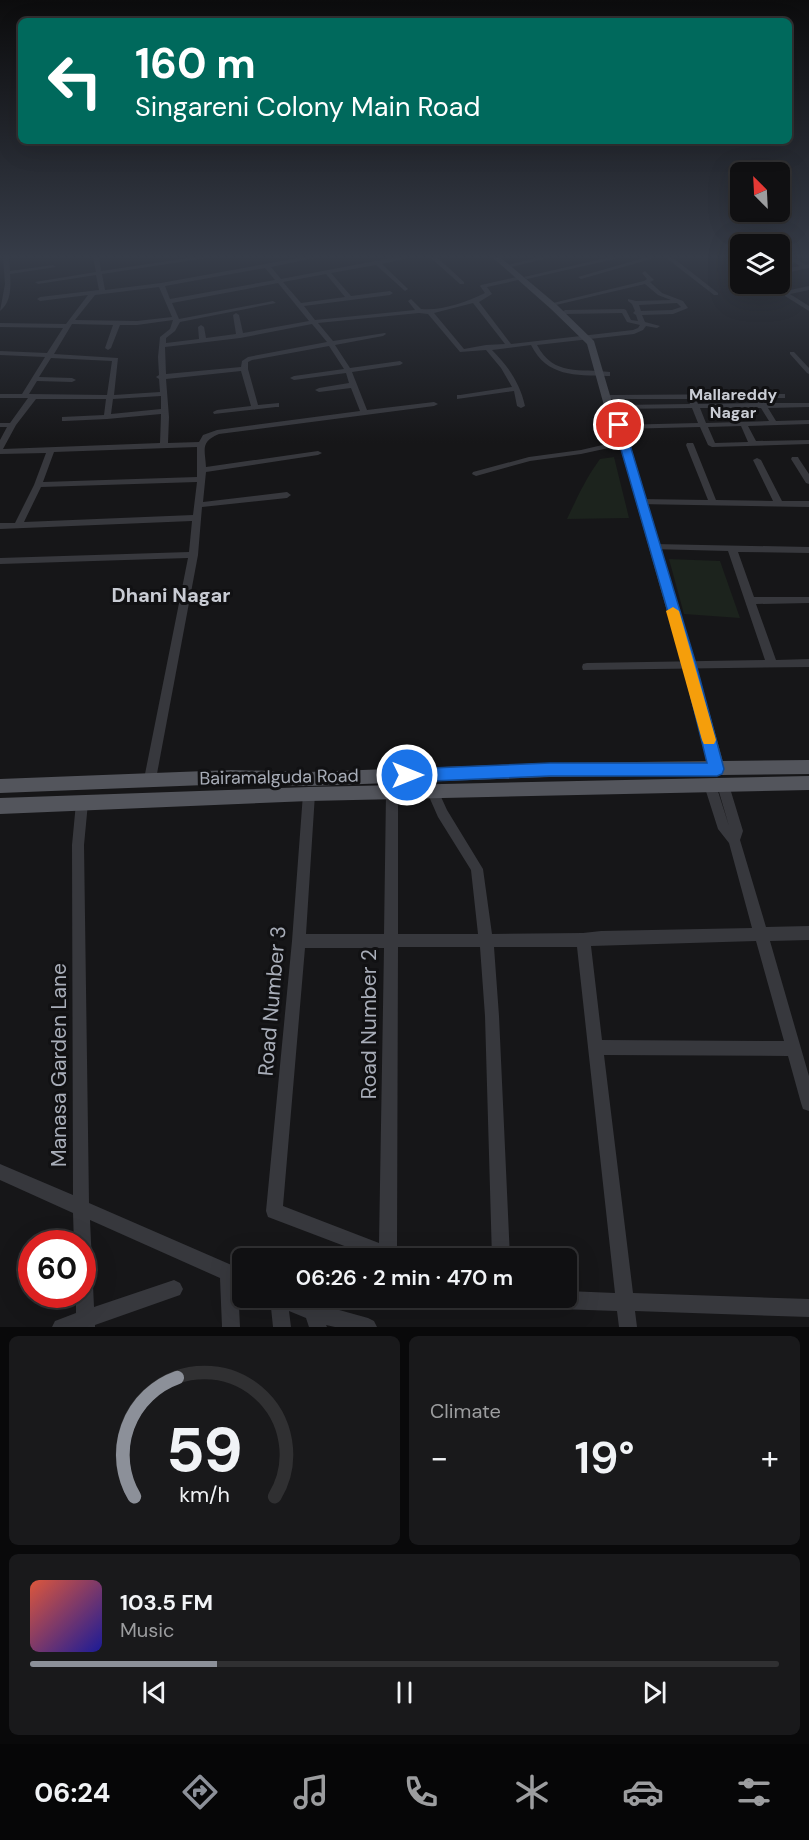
<!DOCTYPE html>
<meta charset="utf-8">
<style>
body{margin:0;font-family:"DM Sans",sans-serif;background:#19191b;color:#f1f3f6;height:100vh;display:flex;flex-direction:column;font-size:22px;white-space:nowrap}
*{box-sizing:border-box;margin:0}
p{font-size:20px;color:#9c9d9f}
.icon{flex:none;width:33px;height:33px;fill:none;stroke:currentColor;stroke-width:2;stroke-linecap:round;stroke-linejoin:round}
.map{position:relative;height:1327px;overflow:hidden}
.details{display:flex;flex-direction:column;gap:9px;padding:9px;background:#09090a;flex:1}
.details>*{flex:none}
.hud{position:absolute;left:18px;top:18px;width:774px;height:126px;border-radius:9px;box-shadow:0 6px 24px #0002,0 0 0 2px #303032;background:#00695c;color:#fff;overflow:hidden}
.needle{width:39px;rotate:336deg}
.buttons{position:absolute;left:730px;top:162px;display:grid;gap:12px}
.buttons a{display:grid;place-items:center;width:60px;height:60px;border-radius:9px;background:#101012;box-shadow:0 6px 24px #0002,0 0 0 2px #303032;font-size:30px}
.speed{position:absolute;left:18px;top:1230px;display:flex;gap:12px;font-size:30px;font-weight:700;text-align:center}
.speed>*{display:grid;place-content:center;width:78px;height:78px;border-radius:50%;background:#101012;box-shadow:0 6px 24px #0002,0 0 0 2px #303032;line-height:1}
.speed .limit{border:9px solid #d22;background:#fff;color:#111}
.pin{position:absolute;display:grid;place-items:center;width:51px;height:51px;color:#fff;margin:-26px;border:3px solid #fff;border-radius:50%;box-shadow:0 2px 6px #0007}
.me{position:absolute;width:66px;margin:-33px;rotate:90deg;stroke-linejoin:round;filter:drop-shadow(0 0 4px #0008)}
.turn{display:flex;align-items:center;gap:21px;height:126px;padding:0 18px;font-size:27px}
.turn .icon{width:78px;height:78px;stroke-width:2.5}
.turn b{display:block;font-size:42px;line-height:51px}
.big{font-size:45px;font-weight:600;line-height:1.1}
.details .tile{flex:1;display:flex;flex-direction:column;justify-content:center;gap:9px;min-width:0;padding:0 21px;border-radius:9px;background:#19191b}
.details .dial{align-items:center;gap:0}
.dial svg{height:156px;overflow:visible;fill:none;stroke:#303032;stroke-width:7;stroke-linecap:round;text-anchor:middle}
.dial text{fill:#f1f3f6;stroke:none}
.song{display:flex;align-items:center;gap:18px}
.cover{width:72px;height:72px;border-radius:9px;background:linear-gradient(135deg,hsl(10 70% 55%),hsl(240 70% 35%))}
.played{height:6px;border-radius:3px;background:linear-gradient(90deg,#8c9099 25%,#303032 25%)}
.keys{display:flex;justify-content:space-around;direction:ltr}
.heat{display:flex;justify-content:space-between;align-items:center;font-size:33px;direction:ltr}
.details .tiles{flex:1;display:grid;gap:9px;grid-template-columns:1fr 1fr}
.tile:last-child{grid-column:span 2}
.trip{position:absolute;left:232px;top:1248px;width:345px;height:60px;border-radius:9px;background:#101012;box-shadow:0 6px 24px #0002,0 0 0 2px #303032;font-weight:600;line-height:60px;text-align:center}
.tab-bar{display:flex;height:96px;justify-content:space-around;align-items:center;background:#060607;color:#9c9d9f}
.tab-bar .icon{width:42px;height:42px}
.tab-bar .current{color:#8c9099}
.tab-bar b{font-size:27px;color:#f1f3f6}
.map>svg:first-child{display:block}
.green{fill:#1c231d}
.lines{fill:none;stroke-linecap:round;stroke-linejoin:round}
.street{fill:#37383d;fill-rule:evenodd}
.secondary{fill:#45474d;fill-rule:evenodd}
.primary{fill:#53555c;fill-rule:evenodd}
.route{fill:#1a73e8;stroke:#114b97;stroke-width:1.5}
.slow{fill:#f59e0b}
.labels{text-anchor:middle;stroke-width:6;stroke-linejoin:round;paint-order:stroke}
.far-neighbourhood-label{font-size:16px;font-weight:bold;fill:#c9ccd4;stroke:#111113}
.street-label{font-size:18px;fill:#a8adb8;stroke:#111113}
.neighbourhood-label{font-size:20px;font-weight:bold;fill:#c9ccd4;stroke:#111113}
.near-street-label{font-size:21px;fill:#a8adb8;stroke:#111113}
</style>
<div class="map">
<svg width="809" height="1327" viewBox="0 0 809 1327">
<rect width="100%" height="100%" fill="#161618"/>
<path class="green" d="M614 457 629 518 567 519C577 498 586 478 600 459Z
M669 559 720 561 740 618 684 614Z"/>
<g class="lines">
<path class="street" d="M3 257H9L10 271 53 265 56 267 10 274C11 288 11 302 0 311L5 284Z
M93 257H99L101 271 195 257H213L102 274 105 290 161 283 304 257H319L271 267 281 279 396 257H411L382 264 407 288 408 289 405 291 376 265 331 273 351 296 390 291 393 293 390 295 304 306 315 320 415 310 408 301 411 299 421 309C441 311 467 302 485 293L480 286 481 285 521 276 524 278 523 279 487 287 492 294 479 302 511 344 633 330 638 328 640 325 627 322 622 313 565 314 562 312 565 310 624 309 626 310 631 320 638 321 636 315 633 313 635 311 632 304 628 301V299L636 301 671 300 658 295 645 284 556 305 553 303 644 281 647 279 642 273 645 271 654 280 650 282 662 293 683 301 688 308 673 314 642 315 645 322 660 326 657 328 646 326 643 330 634 334 537 345C554 377 580 368 610 372V376H607C575 375 547 377 531 345L492 350C508 366 520 383 525 406L521 408 517 406 514 391 457 399V395H460L512 387 501 368 486 350 460 352 428 314 419 313 318 323 333 341 385 333 386 334 383 336 335 345 350 368 400 361 403 363 400 365 352 372 367 410 434 402 438 404 434 406 219 434C200 442 205 449 206 467L318 451 322 453 318 455 206 472 203 502 287 492 291 495 287 498 202 507 198 555 156 779 154 783 150 784 146 783 144 779 188 558 0 564V558L189 552 192 521 0 529V523H15L34 485 46 453 0 454V440L7 427H0V423H10L28 398H0V394H22L45 357 0 355V351L47 353 63 328 0 327V323L66 324 88 295 40 301 37 299 40 297 99 290 96 275 38 284 35 282 96 272ZM265 268 275 280 170 299 165 286ZM326 274 345 297 301 303 283 282ZM278 283 309 321 243 333 239 315 236 313 233 315 236 334 206 338 204 327 201 325 198 327 199 339 166 343V338L175 331 180 322 276 303 273 301 179 319 172 303ZM159 287 172 317 137 321 75 320 95 295ZM473 303 505 344 486 345 464 349 434 313ZM677 303 681 307 672 310 641 311 639 305ZM173 320 170 329 160 337 158 357 159 375 156 377 159 379 160 392 114 395 118 358 54 354 72 324 113 325 105 348 108 350 111 348 120 325H137ZM312 324 327 342 248 357 242 361 241 367 166 374 165 347 240 338ZM329 346 344 369 294 376 290 378 294 380 346 373 349 383 319 388 315 390 319 392 351 388 360 411 217 430 203 435 199 442 168 443 169 417 166 379 241 371 251 406 217 410 213 412 214 414 276 407H279V403L258 405 248 369V362L252 360ZM51 358 112 361 107 395 29 394 37 381 72 382 76 380 72 378 39 377ZM161 396V409L111 414 113 399ZM36 399H106L104 415 62 417V421H65L107 419 161 414 160 443 3 449 16 425ZM197 447V477L43 482 54 452ZM197 482 193 515 24 522 41 487Z
M430 257H437L464 282V284H460Z
M539 257H552L511 267 508 265Z
M610 257H623L527 279 524 277Z
M647 257H658L581 279 578 277Z
M665 257H672L718 293V295H714Z
M726 257H734L741 262V266Z
M785 257H793L806 265 809 264V268L780 274V270L800 266Z
M769 284H776L790 290 809 286V290L790 294 809 306V311L785 296V293Z
M790 352H794L809 368V374L807 373 790 354Z
M782 394H785V398H762L765 403H809V407L768 408 776 421 809 420V424L748 426 756 441 809 440V444L712 447 708 445 700 427 620 429 616 427 617 425 698 423 692 408 618 409 614 407 618 405 690 404 688 399H607L603 397 607 395ZM755 398 758 403 698 404 696 399ZM700 408H761L769 421 706 423ZM741 426 748 442 715 443 708 427Z
M624 440 628 442 627 444 581 454 530 461 476 476 472 474 473 472 529 457 581 450Z
M687 443H693L694 445 716 500 773 501 753 460 757 458 761 460 782 501H809V507L637 504 636 502 640 499 708 500 686 445Z
M792 457H798L799 459 809 474V484L806 483 791 459Z
M654 544 809 547V553L738 552 754 597H809V603L756 604 776 660 809 659V667L583 670 582 667 583 664 587 663 765 660 728 551 651 549 649 547 651 545Z
M710 780 714 781 716 785 729 826 717 785 719 781 723 780 727 781 729 785 743 831 740 840 766 927 809 926V940L770 941 809 1076V1111L803 1109 801 1103 788 1056 604 1055 633 1293 809 1299V1317L635 1311 637 1327H619L617 1311 501 1307 495 1304 492 1298H567V1291L615 1293 577 947H494L499 1016 510 1258H492L485 1016 480 947H398L397 1249 403 1252 406 1258H376L268 1217 266 1211 292 941 303 794 305 790 309 789 313 790 315 794 306 934H384L386 793 388 789 392 788 396 789 398 793V934H478L471 870 438 817 427 792 429 788 433 787 437 788 447 810 483 869 492 934 583 933 601 931 752 928 729 843 718 829 704 785 706 781ZM756 941 784 1041 602 1040 591 946ZM305 948H384L379 1243 283 1206Z
M82 798 86 799 88 803 84 845 89 1203 243 1270V1288L238 1286 240 1327H222L220 1278 90 1220 94 1307 174 1280 180 1283 183 1289 180 1295 95 1325V1327H52L55 1321 76 1313V1294H82V1244H74L73 1213 0 1180V1164L73 1195 72 845 76 803 78 799Z
M270 1298H301L314 1303 368 1318 374 1321 377 1327H335L326 1325 327 1327H309L306 1318 289 1311 291 1327H273Z"/>
<path class="secondary" d="M492 257H500L557 305 594 341 617 419 624 424 696 664 725 769 722 774 717 775 712 774 709 769 682 664 614 425 608 420 587 344 551 309Z"/>
<path class="primary" d="M809 760V774L550 777 309 786 231 784 0 793V779L231 770 309 772 550 763Z
M809 776V790L309 801 0 814V798L309 787Z"/>
</g>
<linearGradient id="sky" x2="0" y2="1"><stop stop-color="#0c0c0d"/><stop offset="0.58" stop-color="#363c48"/><stop offset="1" stop-color="#363c48" stop-opacity="0"/></linearGradient>
<rect width="809" height="443" fill="url(#sky)"/>
<path class="route" d="M619 422 624 425 696 664 724 769 722 774 717 776H550L407 782 401 780 399 775 401 771 407 769 550 763H707L683 664 614 425Z"/>
<path class="slow" d="M673 607 679 611 716 740 714 744H704L702 740 666 611Z"/>
<g class="labels">
<g class="far-neighbourhood-label">
<text x="733" y="400">Mallareddy<tspan x="733" dy="18">Nagar</tspan></text>
</g>
<g class="street-label">
<text transform="translate(279 777) rotate(-1)" y="6">Bairamalguda Road</text>
</g>
<g class="neighbourhood-label">
<text x="171" y="602">Dhani Nagar</text>
</g>
<g class="near-street-label">
<text transform="translate(272 1001) rotate(-85)" y="7">Road Number 3</text>
<text transform="translate(369 1024) rotate(-90)" y="7">Road Number 2</text>
<text transform="translate(59 1065) rotate(-90)" y="7">Manasa Garden Lane</text>
</g>
</g>
</svg>
<div class="buttons">
<a><svg class="needle" viewBox="-14 -14 28 28"><path d="M0-13l5 13h-10z" fill="#e53935"/><path d="M0 13l5-13h-10z" fill="#9c9d9f"/></svg></a>
<a><svg class="icon" aria-label="layers" viewBox="0 0 24 24"><path d="M12 4l9 5-9 5-9-5zM3 14l9 5 9-5"/></svg></a>
</div>
<div class="speed"><div class="limit">60</div></div>
<div class="pin" style="left:619px;top:425px;background:#d93025"><svg class="icon" aria-label="arrive" viewBox="0 0 24 24"><path d="M6 21V4h12l-3 4 3 4H6"/></svg></div>
<svg class="me" style="left:407px;top:775px" viewBox="-20 -20 40 40"><circle r="17" fill="#1a73e8" stroke="#fff" stroke-width="3"/><path d="M0-11L8 9 0 5-8 9z" fill="#fff"/></svg>
<div class="trip">06:26 · 2 min · 470 m</div>
<div class="hud">
<div class="turn"><svg class="icon" aria-label="left" viewBox="0 0 24 24"><path d="M17 20v-9H6M10 6l-5 5 5 5"/></svg><div><b>160 m</b>Singareni Colony Main Road</div></div>
</div>
</div>
<section class="details">
<div class="tiles">
<div class="tile dial"><svg viewBox="0 0 100 80">
<path d="M14 69A42 42 0 1 1 86 69"/>
<path d="M14 69A42 42 0 0 1 36 8" stroke="#8c9099"/>
<text x="50" y="56" font-size="32" font-weight="700">59</text>
<text x="50" y="72" font-size="11">km/h</text>
</svg></div>
<div class="tile"><p>Climate</p>
<div class="heat"><a>−</a><b class="big">19°</b><a>+</a></div>
</div>
<div class="tile">
<div class="song"><i class="cover"></i><div><b>103.5 FM</b><p>Music</p></div></div>
<div class="played"></div>
<div class="keys"><svg class="icon" aria-label="previous" viewBox="0 0 24 24"><path d="M18 5L8 12l10 7zM5 5v14"/></svg><svg class="icon" aria-label="pause" viewBox="0 0 24 24"><path d="M8 5v14M16 5v14"/></svg><svg class="icon" aria-label="next" viewBox="0 0 24 24"><path d="M6 5l10 7-10 7zM19 5v14"/></svg></div>
</div>
</div>
</section>
<nav class="tab-bar">
<b>06:24</b>
<svg class="icon current" aria-label="directions" viewBox="0 0 24 24"><path d="M12 3l9 9-9 9-9-9zM9 14v-3h6M13 9l2 2-2 2"/></svg>
<svg class="icon" aria-label="music" viewBox="0 0 24 24"><path d="M9 18V5l10-2v13"/><circle cx="6" cy="18" r="3"/><circle cx="16" cy="16" r="3"/></svg>
<svg class="icon" aria-label="phone" viewBox="0 0 24 24"><path d="M5 4h4l2 5-3 2q2 4 5 5l2-3 5 2v4C11 20 4 13 5 4z"/></svg>
<svg class="icon" aria-label="climate" viewBox="0 0 24 24"><path d="M12 3v18M4 7l16 10M4 17L20 7"/></svg>
<svg class="icon" aria-label="car" viewBox="0 0 24 24"><path d="M5 17H2v-5l4-1 3-4h7l3 4 3 1v5h-3M9 17h6M6 11h13"/><circle cx="7" cy="17" r="2"/><circle cx="17" cy="17" r="2"/></svg>
<svg class="icon" aria-label="filters" viewBox="0 0 24 24"><path d="M4 7h16M4 17h16"/><circle cx="9" cy="7" r="2"/><circle cx="15" cy="17" r="2"/></svg>
</nav>
